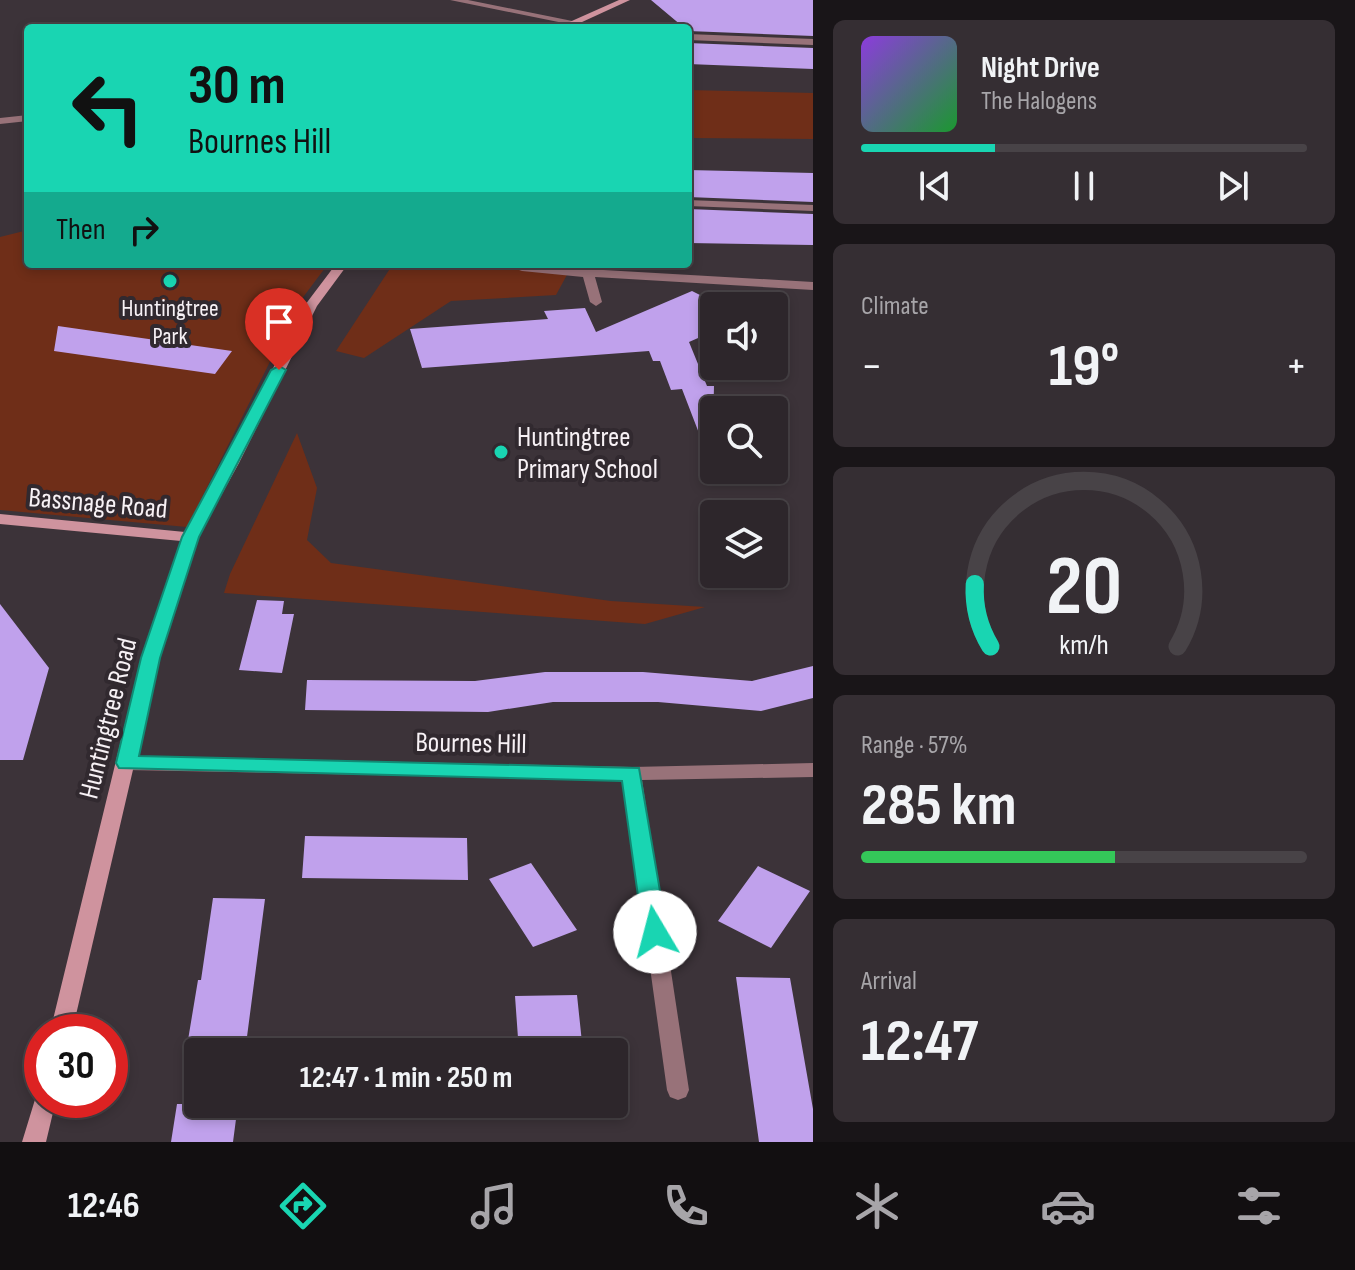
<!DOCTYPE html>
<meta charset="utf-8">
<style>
body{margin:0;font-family:"Sofia Sans Condensed",sans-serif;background:#352e33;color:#f1f3f6;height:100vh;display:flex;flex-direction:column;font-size:30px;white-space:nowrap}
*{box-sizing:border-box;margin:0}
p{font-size:26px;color:#a7a5a9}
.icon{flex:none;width:44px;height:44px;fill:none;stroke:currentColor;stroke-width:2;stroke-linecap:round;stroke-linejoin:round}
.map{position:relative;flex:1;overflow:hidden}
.sheet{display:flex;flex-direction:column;gap:20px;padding:20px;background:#191518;width:542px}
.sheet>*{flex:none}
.banner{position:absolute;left:24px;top:24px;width:668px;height:244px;border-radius:8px;box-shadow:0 4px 12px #0003,0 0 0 2px #484347;background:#19d5b2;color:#111;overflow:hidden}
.tools{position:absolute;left:700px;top:292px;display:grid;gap:16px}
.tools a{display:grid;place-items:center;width:88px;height:88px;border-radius:8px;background:#2d262b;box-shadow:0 4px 12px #0003,0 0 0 2px #484347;font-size:40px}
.speed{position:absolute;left:24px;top:1014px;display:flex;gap:16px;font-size:40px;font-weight:700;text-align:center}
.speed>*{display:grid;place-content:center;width:104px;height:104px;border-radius:50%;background:#2d262b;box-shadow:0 4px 12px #0003,0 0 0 2px #484347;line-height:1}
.speed .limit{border:12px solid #d22;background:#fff;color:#111}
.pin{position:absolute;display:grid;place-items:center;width:68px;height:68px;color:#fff;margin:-82px -34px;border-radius:50% 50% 50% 0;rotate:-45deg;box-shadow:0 0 8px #0007}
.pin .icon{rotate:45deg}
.me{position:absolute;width:88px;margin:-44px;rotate:352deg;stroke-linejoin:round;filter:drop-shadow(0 0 6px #0008)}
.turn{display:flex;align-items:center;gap:28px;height:168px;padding:0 32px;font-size:36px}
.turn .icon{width:104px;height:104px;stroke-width:2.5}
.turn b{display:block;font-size:56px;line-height:68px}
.then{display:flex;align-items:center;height:76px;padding:0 32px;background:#0003;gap:16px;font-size:30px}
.big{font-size:60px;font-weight:700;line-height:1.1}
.sheet .widget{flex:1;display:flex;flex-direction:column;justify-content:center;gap:12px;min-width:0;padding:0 28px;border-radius:12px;background:#352e33}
.sheet .dial{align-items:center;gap:0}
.dial svg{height:208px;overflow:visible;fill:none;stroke:#484347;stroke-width:7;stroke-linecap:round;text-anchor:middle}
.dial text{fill:#f1f3f6;stroke:none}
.song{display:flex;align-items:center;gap:24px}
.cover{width:96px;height:96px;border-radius:12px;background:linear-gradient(135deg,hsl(270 70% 55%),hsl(130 70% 35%))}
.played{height:8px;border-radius:4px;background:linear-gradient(90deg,#19d5b2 30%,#484347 30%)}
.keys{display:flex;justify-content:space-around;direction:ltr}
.heat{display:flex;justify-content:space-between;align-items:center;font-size:44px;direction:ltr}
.charge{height:12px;border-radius:6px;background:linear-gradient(90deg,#34c759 57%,#484347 0)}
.trip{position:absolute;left:184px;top:1038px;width:444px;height:80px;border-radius:8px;background:#2d262b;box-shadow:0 4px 12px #0003,0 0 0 2px #484347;font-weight:700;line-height:80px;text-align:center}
.menu{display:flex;height:128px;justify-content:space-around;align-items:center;background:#120f11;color:#a7a5a9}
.menu .icon{width:56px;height:56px}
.menu .on{color:#19d5b2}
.menu b{font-size:36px;color:#f1f3f6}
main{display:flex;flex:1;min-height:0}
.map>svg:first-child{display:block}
.green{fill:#6f2e18}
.building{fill:#c0a1ec}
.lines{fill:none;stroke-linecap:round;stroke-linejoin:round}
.lane{fill:#987279;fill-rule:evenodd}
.street{fill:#987279;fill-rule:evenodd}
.secondary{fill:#cf939e;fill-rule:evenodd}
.route{fill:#19d5b2;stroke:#108a74;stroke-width:2}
.poi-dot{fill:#19d5b2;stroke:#31292f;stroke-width:3}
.labels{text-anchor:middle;stroke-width:8;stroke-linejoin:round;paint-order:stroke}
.far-poi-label{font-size:24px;fill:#f7f1f5;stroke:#31292f}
.poi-label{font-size:28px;fill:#f7f1f5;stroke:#31292f;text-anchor:start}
.street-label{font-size:28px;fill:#f7f1f5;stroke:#31292f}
</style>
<main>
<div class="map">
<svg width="813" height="1142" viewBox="0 0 813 1142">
<rect width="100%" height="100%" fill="#3c3339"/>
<path class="green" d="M688 90 813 93V139L688 138Z
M28 230V264H328L301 300 187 527 0 510V237Z
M393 264H479L490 268 568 273 556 295 451 301 364 358 336 351Z
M297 433 317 488 307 540 331 563 611 601 705 607 645 624 224 593 230 574Z"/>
<path class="building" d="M651 0H813V36L688 31Z
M688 43 813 48V69L688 64Z
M688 170 813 173V202L688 197Z
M688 209 813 214V245L688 243Z
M692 291 714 302V331L689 342 707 386H714L712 467 682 389 671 390 660 361H653L649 351 422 368 410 329 548 319 544 311 585 308 596 332Z
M58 326 232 351 215 374 54 351Z
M257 600 284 601 282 614H294L282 673 239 670Z
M0 604 49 668 23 760H0Z
M813 666V698L761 711 658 702H553L488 712 305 710 307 680 475 681 545 672H643L752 681Z
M305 836 467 838 468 880 302 878Z
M531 863 577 930 533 947 489 879Z
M758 866 810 891 771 948 718 921Z
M213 898 265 899 245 1052H186L198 980H201Z
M736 977 790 978 813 1109V1142H759Z
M577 995 583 1052H519L515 996Z
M177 1104H238L233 1142H171Z"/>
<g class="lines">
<path class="lane" d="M501 264 813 282V290L595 277 602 302 596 306 590 302 583 277 522 271Z"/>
<path class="street" d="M450 0H468L607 28H588Z
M688 34 813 39V45L688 40Z
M28 115V121L0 124V118Z
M688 200 813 205V211L688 206Z
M127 756 632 767 813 763V777L642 780 689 1090 686 1097 678 1100 670 1097 667 1090 624 780 127 770 120 768 118 763 120 758Z"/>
<path class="secondary" d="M619 0H630L569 28H556Z
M336 264H348L317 306 239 463 198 537 159 658 72 1032H50L141 658 181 541 0 524V514L185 532 225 463 305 305Z
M42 1091V1100H56L46 1142H22L37 1093Z"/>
</g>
<path class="route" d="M279 366 286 370 199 537 160 658 139 756 639 768 667 932 663 939 655 941 647 939 643 932 622 781 119 768 116 763 141 658 182 537 271 370Z"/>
<g class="poi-dot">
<circle cx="170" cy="281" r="8"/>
<circle cx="501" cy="452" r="8"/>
</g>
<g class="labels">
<g class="far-poi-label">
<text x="170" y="316">Huntingtree<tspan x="170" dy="28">Park</tspan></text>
</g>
<g class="poi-label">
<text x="517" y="446">Huntingtree<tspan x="517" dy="32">Primary School</tspan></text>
</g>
<g class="street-label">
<text transform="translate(98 502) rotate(5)" y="10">Bassnage Road</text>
<text transform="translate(107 718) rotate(-76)" y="10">Huntingtree Road</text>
<text transform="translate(471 742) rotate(1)" y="10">Bournes Hill</text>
</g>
</g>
</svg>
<div class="tools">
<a><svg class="icon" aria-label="sound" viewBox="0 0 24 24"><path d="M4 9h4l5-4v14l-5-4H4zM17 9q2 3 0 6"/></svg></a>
<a><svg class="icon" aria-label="search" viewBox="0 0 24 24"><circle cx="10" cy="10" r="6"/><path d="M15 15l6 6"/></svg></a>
<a><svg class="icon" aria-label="layers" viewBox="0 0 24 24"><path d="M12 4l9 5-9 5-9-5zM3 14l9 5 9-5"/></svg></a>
</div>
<div class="speed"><div class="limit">30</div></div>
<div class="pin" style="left:279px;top:370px;background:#d93025"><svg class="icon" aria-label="arrive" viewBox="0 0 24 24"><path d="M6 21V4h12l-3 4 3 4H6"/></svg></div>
<svg class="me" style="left:655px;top:932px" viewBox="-20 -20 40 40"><circle r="19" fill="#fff"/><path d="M0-13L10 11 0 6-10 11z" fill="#19d5b2"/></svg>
<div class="trip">12:47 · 1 min · 250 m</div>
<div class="banner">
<div class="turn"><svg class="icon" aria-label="left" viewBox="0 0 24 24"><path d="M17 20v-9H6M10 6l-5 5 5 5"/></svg><div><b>30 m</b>Bournes Hill</div></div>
<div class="then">Then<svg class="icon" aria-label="right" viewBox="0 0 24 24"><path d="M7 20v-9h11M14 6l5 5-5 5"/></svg></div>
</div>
</div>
<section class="sheet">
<div class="widget">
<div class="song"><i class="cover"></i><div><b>Night Drive</b><p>The Halogens</p></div></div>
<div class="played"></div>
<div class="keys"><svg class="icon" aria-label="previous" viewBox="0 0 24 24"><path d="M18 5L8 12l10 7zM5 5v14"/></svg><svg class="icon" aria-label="pause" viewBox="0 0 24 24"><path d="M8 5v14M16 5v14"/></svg><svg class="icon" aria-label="next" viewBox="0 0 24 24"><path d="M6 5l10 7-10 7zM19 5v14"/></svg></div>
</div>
<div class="widget"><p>Climate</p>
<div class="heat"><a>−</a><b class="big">19°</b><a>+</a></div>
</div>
<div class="widget dial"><svg viewBox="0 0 100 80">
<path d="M14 69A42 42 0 1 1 86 69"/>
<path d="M14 69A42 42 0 0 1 8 45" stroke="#19d5b2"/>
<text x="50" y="56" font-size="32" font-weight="700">20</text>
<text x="50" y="72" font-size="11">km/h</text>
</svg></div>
<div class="widget"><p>Range · 57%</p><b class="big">285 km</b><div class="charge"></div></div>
<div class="widget"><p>Arrival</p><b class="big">12:47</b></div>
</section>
</main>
<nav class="menu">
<b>12:46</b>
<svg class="icon on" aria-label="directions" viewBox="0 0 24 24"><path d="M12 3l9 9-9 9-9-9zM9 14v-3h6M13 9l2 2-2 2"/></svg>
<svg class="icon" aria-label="music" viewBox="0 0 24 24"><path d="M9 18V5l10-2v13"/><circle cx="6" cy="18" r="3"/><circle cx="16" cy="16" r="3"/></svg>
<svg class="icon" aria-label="phone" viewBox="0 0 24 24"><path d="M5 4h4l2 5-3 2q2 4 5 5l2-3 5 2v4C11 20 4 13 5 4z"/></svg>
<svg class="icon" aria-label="climate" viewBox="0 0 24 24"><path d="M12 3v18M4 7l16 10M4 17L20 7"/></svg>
<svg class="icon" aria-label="car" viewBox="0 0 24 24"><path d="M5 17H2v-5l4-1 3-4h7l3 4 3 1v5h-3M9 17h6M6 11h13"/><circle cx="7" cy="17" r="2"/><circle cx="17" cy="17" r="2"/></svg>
<svg class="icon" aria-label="filters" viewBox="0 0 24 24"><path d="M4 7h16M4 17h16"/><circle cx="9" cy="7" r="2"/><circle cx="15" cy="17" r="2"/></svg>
</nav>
